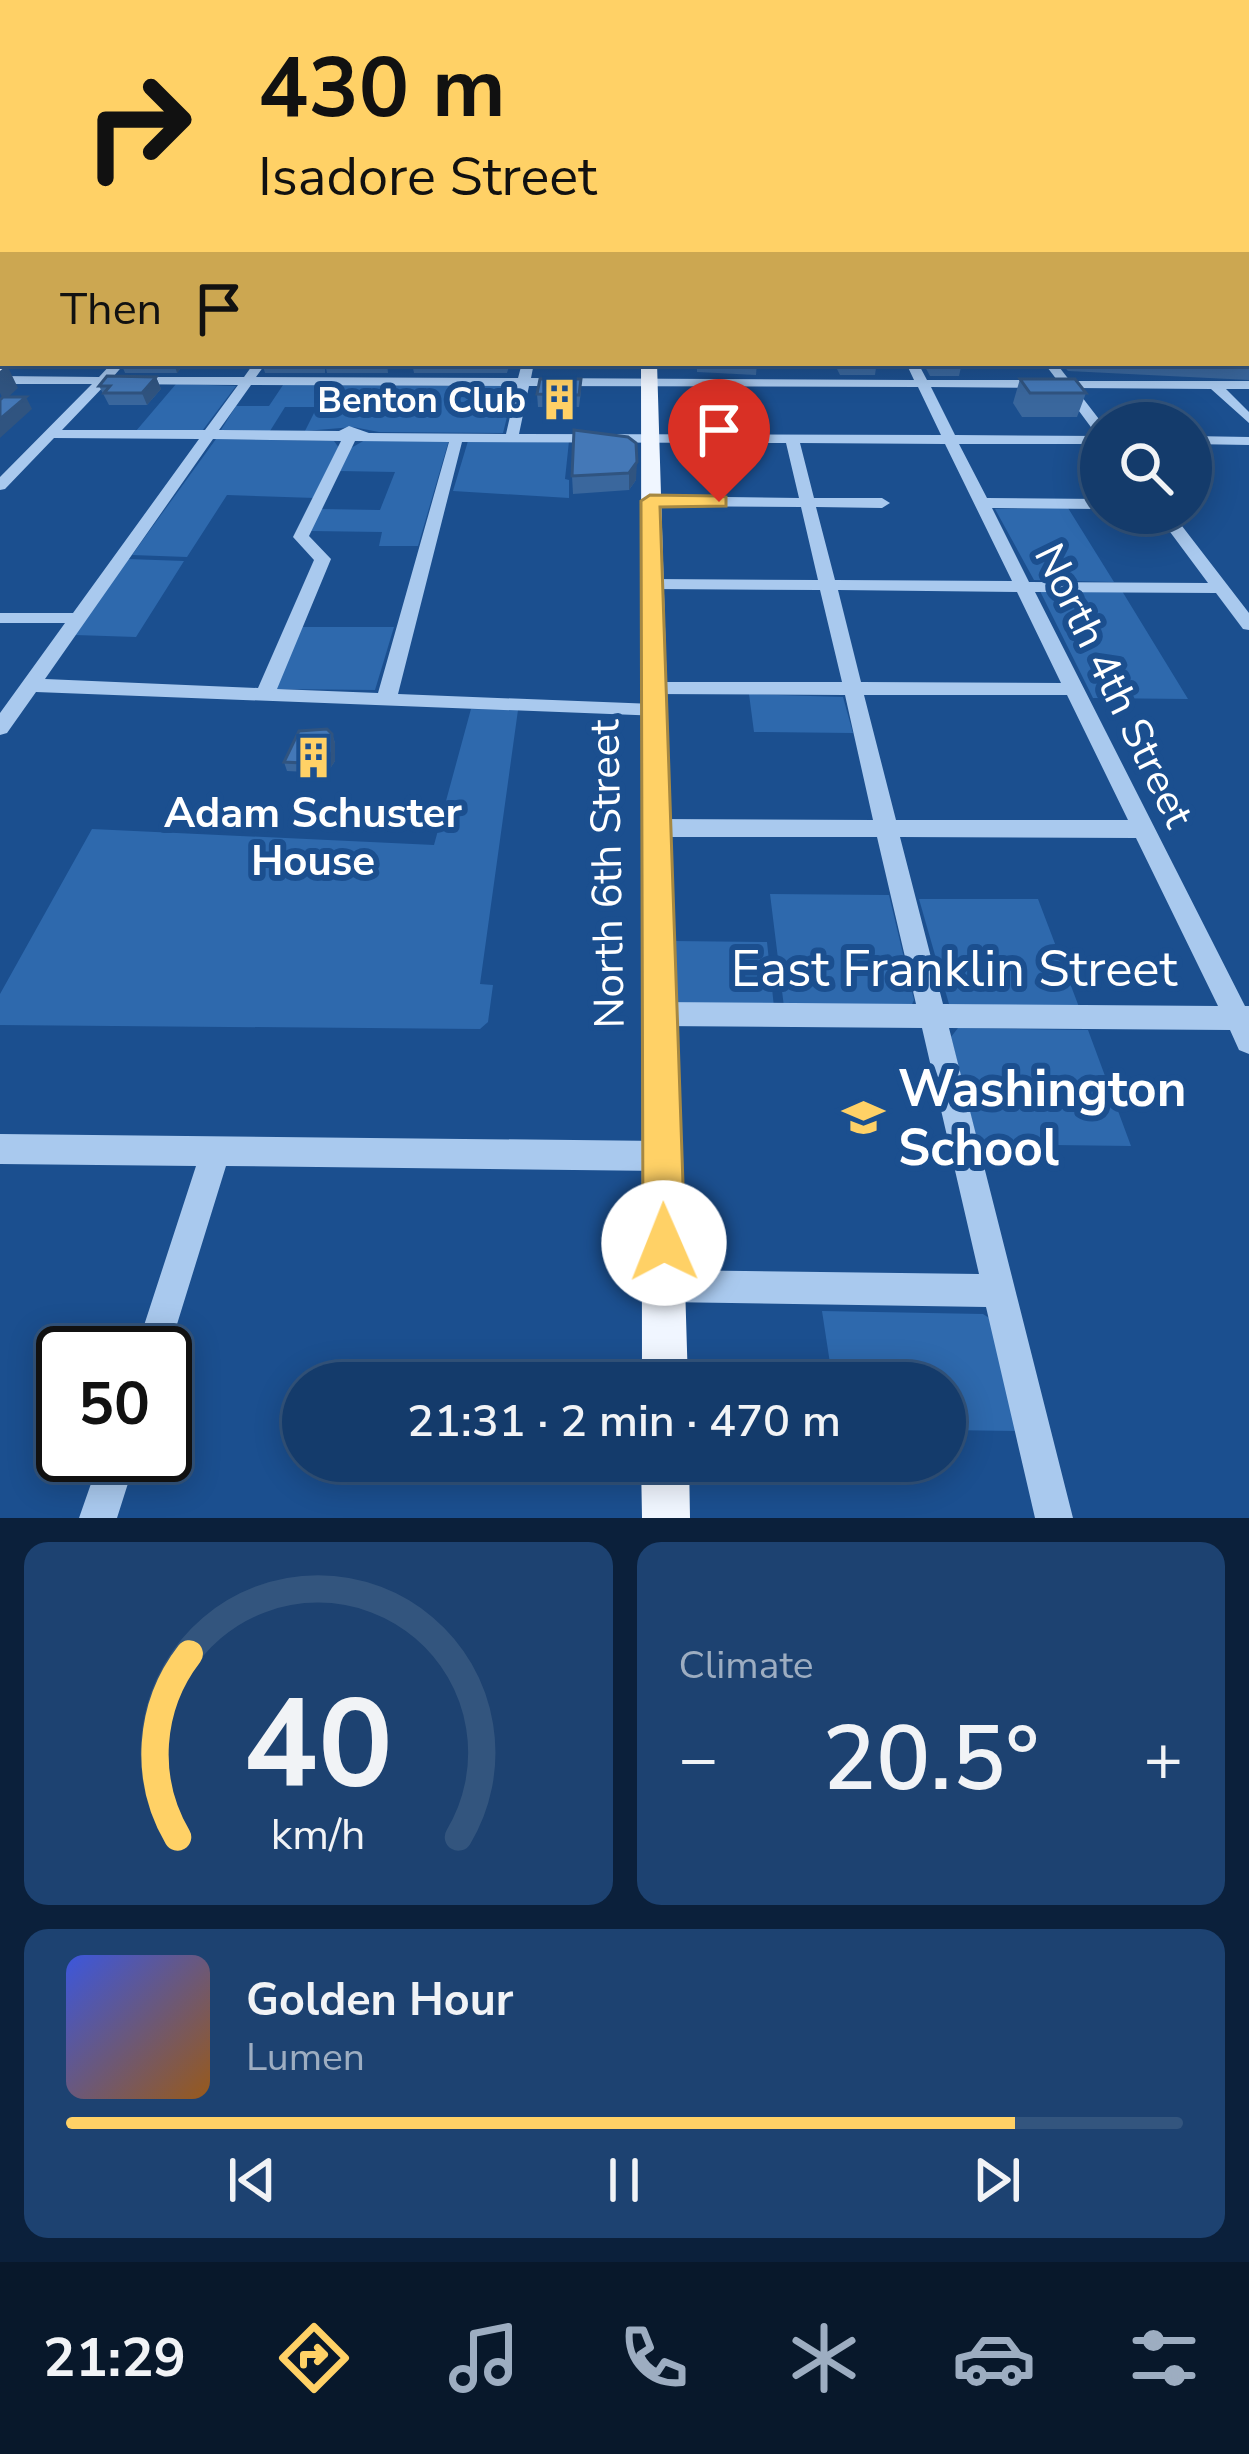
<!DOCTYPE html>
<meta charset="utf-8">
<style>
body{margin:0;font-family:"Nunito Sans",sans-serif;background:#1d4271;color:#f1f3f6;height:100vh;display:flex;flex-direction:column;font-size:45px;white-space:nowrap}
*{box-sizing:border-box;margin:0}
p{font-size:39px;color:#9dadc1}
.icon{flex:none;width:66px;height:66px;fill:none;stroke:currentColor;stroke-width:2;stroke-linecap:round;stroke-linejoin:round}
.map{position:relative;height:1518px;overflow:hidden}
.side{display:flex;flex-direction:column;gap:24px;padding:24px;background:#0b203b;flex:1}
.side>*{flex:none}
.banner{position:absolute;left:0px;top:0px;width:1251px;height:366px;box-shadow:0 6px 30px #0003,0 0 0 3px #33557e;background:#ffd166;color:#111;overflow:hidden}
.buttons{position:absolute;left:1080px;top:402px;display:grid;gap:24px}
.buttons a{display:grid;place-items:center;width:132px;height:132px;border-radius:50%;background:#143b6b;box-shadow:0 6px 30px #0003,0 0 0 3px #33557e;font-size:60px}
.speed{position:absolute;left:36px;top:1326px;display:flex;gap:24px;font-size:60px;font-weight:700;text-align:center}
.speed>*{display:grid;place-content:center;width:156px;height:156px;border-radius:50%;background:#143b6b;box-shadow:0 6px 30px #0003,0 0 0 3px #33557e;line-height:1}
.speed .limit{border:6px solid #111;border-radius:18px;background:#fff;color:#111}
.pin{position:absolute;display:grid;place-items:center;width:102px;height:102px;color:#fff;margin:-123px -51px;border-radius:50% 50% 50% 0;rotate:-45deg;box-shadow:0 0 12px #0007}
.pin .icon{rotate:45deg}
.me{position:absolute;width:132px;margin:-66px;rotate:359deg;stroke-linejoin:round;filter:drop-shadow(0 0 9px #0008)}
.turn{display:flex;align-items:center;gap:42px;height:252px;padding:0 60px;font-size:54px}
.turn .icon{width:156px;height:156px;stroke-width:2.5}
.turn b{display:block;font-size:84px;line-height:102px}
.then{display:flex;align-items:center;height:114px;padding:0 60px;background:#0003;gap:24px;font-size:45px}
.big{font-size:90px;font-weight:600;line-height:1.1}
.side .card{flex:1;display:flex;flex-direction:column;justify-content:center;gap:18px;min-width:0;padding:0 42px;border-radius:24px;background:#1d4271}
.side .dial{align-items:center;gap:0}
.dial svg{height:312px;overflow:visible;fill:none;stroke:#33557e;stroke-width:7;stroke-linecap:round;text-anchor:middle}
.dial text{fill:#f1f3f6;stroke:none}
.song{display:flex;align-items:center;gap:36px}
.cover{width:144px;height:144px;border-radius:18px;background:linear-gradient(135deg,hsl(230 70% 55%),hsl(30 70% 35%))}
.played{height:12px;border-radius:6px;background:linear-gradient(90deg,#ffd166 85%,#33557e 85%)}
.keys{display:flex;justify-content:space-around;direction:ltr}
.heat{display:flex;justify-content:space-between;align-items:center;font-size:66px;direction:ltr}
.side .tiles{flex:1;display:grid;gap:24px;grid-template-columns:1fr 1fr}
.card:last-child{grid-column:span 2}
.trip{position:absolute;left:282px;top:1362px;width:684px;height:120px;border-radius:60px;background:#143b6b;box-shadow:0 6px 30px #0003,0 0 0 3px #33557e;font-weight:600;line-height:120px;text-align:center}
.tab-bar{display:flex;height:192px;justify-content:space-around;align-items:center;background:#08182b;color:#9dadc1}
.tab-bar .icon{width:84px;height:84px}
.tab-bar .selected{color:#ffd166}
.tab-bar b{font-size:54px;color:#f1f3f6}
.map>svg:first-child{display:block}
.green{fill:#2e69ad}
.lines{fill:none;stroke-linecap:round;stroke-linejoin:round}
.minor{fill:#a9c9ee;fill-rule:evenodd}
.major{fill:#f0f6ff;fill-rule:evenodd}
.highway{fill:#fff;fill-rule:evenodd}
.wall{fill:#3a679d}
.shaded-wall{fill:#305480}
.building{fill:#4478b7;stroke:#305480;stroke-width:3}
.route{fill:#ffd166;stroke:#a68842;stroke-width:3}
.labels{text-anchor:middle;stroke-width:12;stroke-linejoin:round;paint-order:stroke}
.far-poi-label{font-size:36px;font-weight:bold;fill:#fff;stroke:#1b4f8f;text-anchor:end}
.street-label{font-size:42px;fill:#fff;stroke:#1b4f8f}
.poi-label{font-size:42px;font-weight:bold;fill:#fff;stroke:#1b4f8f}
.near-street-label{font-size:51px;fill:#fff;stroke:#1b4f8f}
.near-poi-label{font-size:51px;font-weight:bold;fill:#fff;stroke:#1b4f8f;text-anchor:start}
</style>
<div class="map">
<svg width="1249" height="1518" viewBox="0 0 1249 1518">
<rect width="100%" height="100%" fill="#1b4f8f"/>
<path class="green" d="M176 384 236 386 202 431H136Z
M283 385 510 386 514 389 503 433 379 432 353 427 305 431 317 407H285L270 431 221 430 236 406H269Z
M216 439 334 441 339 448 315 498 227 495 187 557 132 555Z
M365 440H449L418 546H379L382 532 310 531 321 509 380 510 395 472 339 471 351 448Z
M468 441H569L565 479 569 480V498L453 491Z
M1068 508 1114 582 1034 580 995 509Z
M128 559 184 561 136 637 75 635Z
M1040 591H1122L1188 699 1093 698Z
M302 627H394L375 690 276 689Z
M749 694 843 697 853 733 754 732Z
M471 709 518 710 480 984 493 985 488 1022 480 1029 0 1025V994L92 829 434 845Z
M770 894 889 895 914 1000 911 1006 784 1007Z
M919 899H1038L1079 1007 949 1004Z
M673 941 767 942 774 1007 675 1002Z
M958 1028 1088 1030 1131 1146 978 1144 951 1037Z
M822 1311 983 1314 994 1321 1022 1431 945 1430V1383H833Z"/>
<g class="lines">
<path class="minor" d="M0 182H3V188H0Z
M0 206H3V212H0Z
M3 242V249L0 250V243Z
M0 293H3V299H0Z
M112 363H125L113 377H244L254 363H266L256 377 518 378 522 363H534L531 378 914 380 906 363H918L927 380H1057L1044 363H1056L1070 381H1249V389H1226L1249 412V423L1211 389 1075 388 1102 423 1101 435 1096 434 1062 388 931 387 955 435 1101 436V444H959L987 498 1101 499V509L992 508 1029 582 1208 583 1156 513H1172L1249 613V630L1243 629 1216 593 1035 592 1245 1006H1249V1054L1239 1050 1230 1030 949 1028 1073 1518H1035L986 1307 665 1302 653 1298 649 1286 653 1274 665 1270 979 1274 922 1028 659 1026 650 1023 646 1014 650 1005 659 1002 916 1004 877 837H656L648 834 645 828 648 822 656 819 873 820 845 695 653 694 643 688 653 682H842L820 590 652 589 643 584 652 579 818 580 801 507 650 506 642 501 650 496 799 498 786 443 462 442 398 694 654 704 661 706 664 711 661 716 36 692 7 733 0 735V713L65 623H0V613H73L199 439 54 438 5 489 0 490V477L92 384H0V376L99 377ZM106 384 238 385 205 430H62ZM251 385 517 386 506 434 369 433 349 426 339 431 219 430ZM529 386 918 387 941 435 519 434ZM213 439 341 441 293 537 314 560 258 688 45 679ZM355 441 449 442 378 693 277 689 331 559 309 536ZM800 443 945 444 1012 581 835 580 816 507 882 508 890 503 882 498H814ZM838 590 1017 592 1061 683 861 682ZM864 695H1067L1128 820H896ZM900 837 1136 838 1218 1006 943 1004Z
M1191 436 1249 437V445L1191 444Z
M0 1134 662 1141 673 1145 677 1156 673 1167 662 1171 226 1166 165 1363V1353H135L196 1166 0 1164Z
M101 1455H137L117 1518H79Z"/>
<path class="major" d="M1248 288H1249V297H1248Z
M0 361 20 363 0 371Z
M641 363H657L688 1383H642Z
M641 1461H689L690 1518H642Z"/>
<path class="highway" d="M1248 234H1249V243H1248Z
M1248 269H1249V277H1248Z"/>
</g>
<path class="wall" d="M1249 336V380L1068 371 1061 363H1248Z
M121 363H185L177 373H125Z
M262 363H325V373H265Z
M325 363H387L388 373H327Z
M412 363H510L507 373H414Z
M697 363H757L756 375 697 372Z
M802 363H891L889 369 876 368 875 375H840L837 369H803Z
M923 363H962L959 376H930Z
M156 377 161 389 147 405H109L99 386Z
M1020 379 1086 393 1077 417H1022L1013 403Z
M581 391 579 407H538L537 394Z
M628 437 636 480 629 490 573 494 572 476Z
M332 734 335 743V761L327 773 287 771 284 762Z"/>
<path class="shaded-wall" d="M174 363H185L177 373Z
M7 365 18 388 4 401 0 393V371Z
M156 377 161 389 147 405 142 393Z
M26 397 32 409 0 438V419Z
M637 462 636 480 629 490V473Z
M332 734 335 743V761L327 773 324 764Z"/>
<path class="building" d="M107 376 156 377 142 393H104L110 386H99Z
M540 379H581L579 395 537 394Z
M1020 379H1075L1086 393H1030Z
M3 397H26L0 419V400Z
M574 430 628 437 636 443 637 462 629 473 572 476Z
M327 729 332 734V752L324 764 284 762 299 731Z"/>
<linearGradient id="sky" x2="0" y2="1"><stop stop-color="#0f2b4f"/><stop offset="0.45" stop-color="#39639b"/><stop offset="1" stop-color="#39639b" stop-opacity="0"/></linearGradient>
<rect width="1249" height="386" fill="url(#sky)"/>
<path class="route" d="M719 496 726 497V506L660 507 685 1243 679 1258 664 1264 649 1258 643 1243 641 501 650 495Z"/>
<defs>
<symbol id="building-bare" viewBox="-9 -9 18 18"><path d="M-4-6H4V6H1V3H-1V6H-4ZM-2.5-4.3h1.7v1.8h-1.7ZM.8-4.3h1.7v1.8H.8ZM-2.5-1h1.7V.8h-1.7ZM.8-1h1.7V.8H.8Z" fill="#ffd166" stroke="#1b4f8f" stroke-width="2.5" paint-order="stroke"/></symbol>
<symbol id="school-bare" viewBox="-9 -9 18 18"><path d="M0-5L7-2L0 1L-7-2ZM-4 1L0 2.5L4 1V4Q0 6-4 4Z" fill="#ffd166" stroke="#1b4f8f" stroke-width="2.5" paint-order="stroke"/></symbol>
</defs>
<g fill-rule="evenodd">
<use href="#building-bare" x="530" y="370" width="59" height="59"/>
<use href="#building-bare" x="284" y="728" width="59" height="59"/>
<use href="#school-bare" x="834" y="1088" width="59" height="59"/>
</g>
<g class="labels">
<g class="far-poi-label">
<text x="526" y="412">Benton Club</text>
</g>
<g class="street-label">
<text transform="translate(1115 685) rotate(64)" y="15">North 4th Street</text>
<text transform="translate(606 874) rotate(-91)" y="15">North 6th Street</text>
</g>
<g class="poi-label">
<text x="313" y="827">Adam Schuster<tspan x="313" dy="48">House</tspan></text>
</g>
<g class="near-street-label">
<text x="954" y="986">East Franklin Street</text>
</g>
<g class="near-poi-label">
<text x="898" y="1106">Washington<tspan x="898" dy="59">School</tspan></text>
</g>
</g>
</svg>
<div class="buttons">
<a><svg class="icon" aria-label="search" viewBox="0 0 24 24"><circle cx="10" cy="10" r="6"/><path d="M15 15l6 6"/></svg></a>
</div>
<div class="speed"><div class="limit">50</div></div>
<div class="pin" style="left:719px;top:502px;background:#d93025"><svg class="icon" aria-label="arrive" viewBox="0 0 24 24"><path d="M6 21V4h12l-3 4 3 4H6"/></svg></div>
<svg class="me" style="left:664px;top:1243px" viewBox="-20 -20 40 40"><circle r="19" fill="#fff"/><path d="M0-13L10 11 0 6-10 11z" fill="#ffd166"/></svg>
<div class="trip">21:31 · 2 min · 470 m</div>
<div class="banner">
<div class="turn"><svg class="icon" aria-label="right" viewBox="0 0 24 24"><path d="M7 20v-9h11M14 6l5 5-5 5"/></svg><div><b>430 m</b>Isadore Street</div></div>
<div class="then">Then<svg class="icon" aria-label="arrive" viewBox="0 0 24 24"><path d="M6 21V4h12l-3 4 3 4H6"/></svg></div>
</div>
</div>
<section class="side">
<div class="tiles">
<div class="card dial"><svg viewBox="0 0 100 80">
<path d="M14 69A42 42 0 1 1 86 69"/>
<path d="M14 69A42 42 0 0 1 17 22" stroke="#ffd166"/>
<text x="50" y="56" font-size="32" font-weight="700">40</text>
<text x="50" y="72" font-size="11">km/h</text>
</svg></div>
<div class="card"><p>Climate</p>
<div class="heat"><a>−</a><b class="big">20.5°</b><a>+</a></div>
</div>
<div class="card">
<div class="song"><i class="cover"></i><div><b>Golden Hour</b><p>Lumen</p></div></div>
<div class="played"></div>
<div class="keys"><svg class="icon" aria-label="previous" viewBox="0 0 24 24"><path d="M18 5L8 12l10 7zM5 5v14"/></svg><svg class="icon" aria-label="pause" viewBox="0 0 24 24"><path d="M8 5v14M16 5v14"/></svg><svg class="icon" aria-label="next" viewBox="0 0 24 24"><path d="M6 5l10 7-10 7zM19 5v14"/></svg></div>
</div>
</div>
</section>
<nav class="tab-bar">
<b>21:29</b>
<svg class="icon selected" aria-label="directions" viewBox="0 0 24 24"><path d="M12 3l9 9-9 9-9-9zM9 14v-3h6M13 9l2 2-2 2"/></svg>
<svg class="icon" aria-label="music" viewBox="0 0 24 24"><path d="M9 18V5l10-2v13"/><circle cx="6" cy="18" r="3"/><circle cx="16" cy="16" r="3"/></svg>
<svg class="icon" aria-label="phone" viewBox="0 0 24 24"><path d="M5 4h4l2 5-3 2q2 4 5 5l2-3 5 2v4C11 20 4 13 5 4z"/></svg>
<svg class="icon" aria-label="climate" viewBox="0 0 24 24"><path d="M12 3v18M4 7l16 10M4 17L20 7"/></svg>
<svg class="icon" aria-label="car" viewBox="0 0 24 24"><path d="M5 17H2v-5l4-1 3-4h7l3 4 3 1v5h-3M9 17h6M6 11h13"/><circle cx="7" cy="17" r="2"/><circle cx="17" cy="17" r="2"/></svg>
<svg class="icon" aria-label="filters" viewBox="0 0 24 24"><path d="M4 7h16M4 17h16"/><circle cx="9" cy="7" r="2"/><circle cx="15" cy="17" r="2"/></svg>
</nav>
